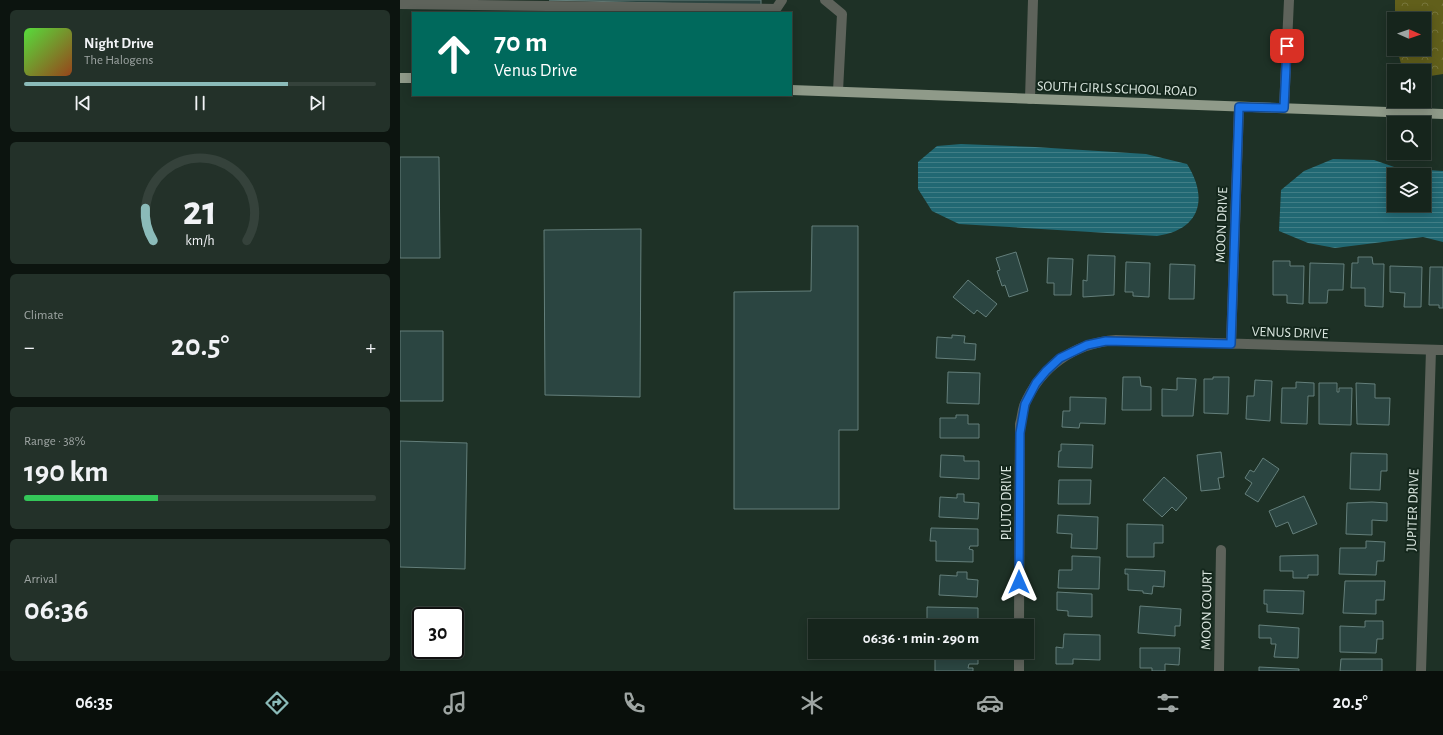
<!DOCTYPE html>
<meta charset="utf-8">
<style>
body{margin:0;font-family:"Alegreya Sans",sans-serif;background:#233129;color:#f1f3f6;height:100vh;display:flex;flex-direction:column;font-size:15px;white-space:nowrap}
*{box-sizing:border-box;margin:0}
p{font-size:13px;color:#9ea5a3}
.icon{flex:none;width:22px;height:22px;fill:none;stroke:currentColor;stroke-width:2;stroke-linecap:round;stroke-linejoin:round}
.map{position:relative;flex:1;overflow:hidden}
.details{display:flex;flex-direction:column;gap:10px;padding:10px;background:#0c140f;width:400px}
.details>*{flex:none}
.banner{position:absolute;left:12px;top:12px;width:380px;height:84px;border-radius:0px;box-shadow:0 2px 10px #0003,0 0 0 1px #35423b;background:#00695c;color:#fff;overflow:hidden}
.needle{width:26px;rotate:92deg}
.tools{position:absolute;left:987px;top:12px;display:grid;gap:8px}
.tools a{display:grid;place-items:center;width:44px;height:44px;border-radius:0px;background:#16251c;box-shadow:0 2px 10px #0003,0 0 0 1px #35423b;font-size:20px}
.speed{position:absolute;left:12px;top:607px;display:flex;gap:8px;font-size:20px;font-weight:700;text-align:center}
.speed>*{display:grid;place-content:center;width:52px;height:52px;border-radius:50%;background:#16251c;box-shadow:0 2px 10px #0003,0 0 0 1px #35423b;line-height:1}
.speed .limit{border:2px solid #111;border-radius:6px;background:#fff;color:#111}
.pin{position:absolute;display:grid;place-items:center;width:34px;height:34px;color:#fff;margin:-17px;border-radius:8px;box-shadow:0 2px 6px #0006}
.me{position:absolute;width:44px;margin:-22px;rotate:0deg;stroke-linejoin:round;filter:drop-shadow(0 0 3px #0008)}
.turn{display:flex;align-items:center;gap:14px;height:84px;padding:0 16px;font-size:18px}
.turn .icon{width:52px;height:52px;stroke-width:2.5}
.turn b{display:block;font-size:28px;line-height:34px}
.big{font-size:30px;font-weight:600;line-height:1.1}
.details .tile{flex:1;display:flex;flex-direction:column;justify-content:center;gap:6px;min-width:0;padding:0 14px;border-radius:6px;background:#233129}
.details .dial{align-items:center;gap:0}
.dial svg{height:104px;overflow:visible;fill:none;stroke:#35423b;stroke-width:7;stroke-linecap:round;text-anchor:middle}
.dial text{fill:#f1f3f6;stroke:none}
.song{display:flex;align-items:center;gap:12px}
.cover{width:48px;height:48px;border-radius:6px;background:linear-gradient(135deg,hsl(110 70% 55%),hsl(20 70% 35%))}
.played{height:4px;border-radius:2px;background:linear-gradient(90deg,#8bbbb9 75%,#35423b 75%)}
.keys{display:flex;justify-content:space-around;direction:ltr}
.heat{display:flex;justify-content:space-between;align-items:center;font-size:22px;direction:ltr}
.charge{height:6px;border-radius:3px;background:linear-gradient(90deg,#34c759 38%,#35423b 0)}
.trip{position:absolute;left:408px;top:619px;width:226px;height:40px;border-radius:0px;background:#16251c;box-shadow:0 2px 10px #0003,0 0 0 1px #35423b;font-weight:600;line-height:40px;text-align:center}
.tab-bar{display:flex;height:64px;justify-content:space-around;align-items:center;background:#090f0b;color:#9ea5a3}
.tab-bar .icon{width:28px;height:28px}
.tab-bar .current{color:#8bbbb9}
.tab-bar b{font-size:18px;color:#f1f3f6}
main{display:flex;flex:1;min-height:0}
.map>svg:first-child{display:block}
.forest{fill:url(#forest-crowns)}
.water{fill:url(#water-rules);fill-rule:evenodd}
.building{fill:#2b4541;stroke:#647f7b}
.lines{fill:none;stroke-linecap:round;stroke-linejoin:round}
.minor{stroke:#5e635b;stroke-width:10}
.major{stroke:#8f9a89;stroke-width:10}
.route-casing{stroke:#114b97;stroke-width:10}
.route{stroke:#1a73e8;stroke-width:7}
.labels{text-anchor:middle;stroke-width:4;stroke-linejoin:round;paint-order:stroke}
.street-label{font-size:14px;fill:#dae6df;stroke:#14271c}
</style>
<main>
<section class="details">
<div class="tile">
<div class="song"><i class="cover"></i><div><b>Night Drive</b><p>The Halogens</p></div></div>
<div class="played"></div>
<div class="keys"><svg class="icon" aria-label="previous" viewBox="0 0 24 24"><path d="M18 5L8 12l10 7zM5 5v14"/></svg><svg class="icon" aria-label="pause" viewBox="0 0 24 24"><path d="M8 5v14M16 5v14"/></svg><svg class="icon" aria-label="next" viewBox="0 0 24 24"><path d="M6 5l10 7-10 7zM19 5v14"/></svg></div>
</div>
<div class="tile dial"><svg viewBox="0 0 100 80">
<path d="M14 69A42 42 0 1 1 86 69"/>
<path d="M14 69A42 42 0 0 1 8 44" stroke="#8bbbb9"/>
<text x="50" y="56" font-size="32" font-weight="700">21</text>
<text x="50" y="72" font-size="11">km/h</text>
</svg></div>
<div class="tile"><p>Climate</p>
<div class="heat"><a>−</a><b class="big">20.5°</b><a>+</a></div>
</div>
<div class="tile"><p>Range · 38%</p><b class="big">190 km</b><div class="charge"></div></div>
<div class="tile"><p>Arrival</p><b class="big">06:36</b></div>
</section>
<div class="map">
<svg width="1043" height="671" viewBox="0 0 1043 671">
<defs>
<pattern id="forest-crowns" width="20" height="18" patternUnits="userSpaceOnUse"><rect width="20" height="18" fill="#615f1b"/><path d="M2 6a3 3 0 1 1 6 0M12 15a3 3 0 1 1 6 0" fill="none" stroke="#77763c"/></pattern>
<pattern id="water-rules" width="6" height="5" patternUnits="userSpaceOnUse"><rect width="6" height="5" fill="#216873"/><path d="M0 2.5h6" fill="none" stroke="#417e86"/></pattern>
</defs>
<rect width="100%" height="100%" fill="#1e3126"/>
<path class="forest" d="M995 0H1043V74L1024 77V71H1003L997 49H1024V19H995Z"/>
<path class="water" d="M561 144 635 147 746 154 787 164C809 199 800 230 757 236L559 224 532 211 518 189V162L537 146Z
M933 159 974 160 997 168 1043 171V242L1023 237 935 248 908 243 879 231 881 190 904 171ZM994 175H1024V205H994Z"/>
<path class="building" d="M149 0H361V6Z
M0 157H39L40 258H0Z
M412 226H458V430H439V509H334V292L411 291Z
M241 229 240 397 145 395 144 230Z
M616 252 628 291 609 297 605 285 602 286 597 271 600 270 596 258Z
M688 255 715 256 714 295 683 297V280L687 281Z
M958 257H972L973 264H984L983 307 965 306V288H951L952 263H958Z
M648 258 673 259 671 295H654V283H647Z
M873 261H890V266H904L903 304 887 303V295H873Z
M726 262 750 263 749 297 733 296V292H725Z
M910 263 944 264 943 290H928L927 303H909Z
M770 264 795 265 794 299H769Z
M990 266 1022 267 1021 307H1004L1005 293 990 292Z
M1030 267H1043V308H1039V305H1029Z
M568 280 597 304 586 317 577 310 574 314 553 297Z
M0 331H43V401H0Z
M552 335 565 336 564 343 576 344 575 360 536 358 537 337 552 338Z
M548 372 580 373 579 404 547 403Z
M723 377H740L741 386 751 387V410H722Z
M813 377H829L828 414 804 413V379H813Z
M777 378 796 379 793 416H762V389L777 390Z
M855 380 872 381 870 421 846 419 847 396H854Z
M896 382 914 383V396H908L907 424 881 423 882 388H896Z
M919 383H937V392H939V388H952L951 425 919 424Z
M956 383 975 384V398H990L989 425 957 424Z
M670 397 706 398 705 424 680 423 679 428 662 427 663 411H670Z
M556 415H568V424H579V438H540V418H556Z
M0 441 67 443 65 569 0 567Z
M661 444 693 445 692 468 658 467 659 451H661Z
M821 452 824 477 818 478 820 489 801 491 797 455Z
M951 453 987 454V471H981L980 490 950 489Z
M541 455 564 456V461H579V479L540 477Z
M863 458 879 469 858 502 845 494 852 483 845 478 850 470 854 472Z
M764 477 787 498 776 511 772 507 762 517 743 500Z
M659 480H691L690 504H658Z
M557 494H564V502L579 503 578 519 539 517 540 497 557 498Z
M904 496 917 524 893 534 888 522 876 527 869 511Z
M972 502 987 503V521L972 520V535L946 534 947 503Z
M658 515 698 517 697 549 671 548 672 534 657 533Z
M727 524 763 525V543H754V557H727Z
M531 528 578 529V546H570L569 549 573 550V562L536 561V541H530Z
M966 541 985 542 984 561H977L976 575 939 574 940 548H966Z
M918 555V575H908V578H893V571H880V556Z
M672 556 700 557 699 589 658 588 659 570H672Z
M725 569 765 571 764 587 753 586 752 594 743 593V591L728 590V574H725Z
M557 572H567V579L578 580 577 597 539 595 540 575 557 576Z
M945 581H985L984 600H976V614L943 613Z
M864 590 904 591 903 614 867 612V604H864Z
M657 592 692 594V617L668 616V611L657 610Z
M740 606 781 609 780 626H775V636L738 633Z
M527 607 578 608V624H569V626H527Z
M965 621H983V639H977L976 653 940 652V626L965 627Z
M859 625 899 628 898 658 874 657 876 644H871V638H859Z
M664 634 700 635V660L673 659V664H656V647L663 648Z
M740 648H780L779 665 765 664V671H752V668H740Z
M535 652H578V664H569L568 668H573V671H535Z
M941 659H982V671H940Z
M859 667 899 669V671H859Z"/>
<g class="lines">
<path class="minor" d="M425 0 442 14 438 91
M0 4 376 9 382 0
M630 99 633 0
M884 108 889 0
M831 344 839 107
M619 626 620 424C622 418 622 412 624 406 640 367 674 343 716 340L1043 350
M619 671V652
M819 671 821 550
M1021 671 1031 350"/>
<path class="major" d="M0 78H13
M391 90 1043 114"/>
</g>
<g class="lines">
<defs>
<path id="route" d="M619 582 620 433 625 404 636 383 646 371 660 358 687 345 706 341 831 344 839 107 884 108 887 46"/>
</defs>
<use href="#route" class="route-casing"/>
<use href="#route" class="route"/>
</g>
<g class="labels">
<g class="street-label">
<text transform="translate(717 88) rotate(2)" y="5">SOUTH GIRLS SCHOOL ROAD</text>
<text transform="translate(821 225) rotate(-88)" y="5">MOON DRIVE</text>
<text transform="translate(890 332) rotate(2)" y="5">VENUS DRIVE</text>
<text transform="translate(606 503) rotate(-90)" y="5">PLUTO DRIVE</text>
<text transform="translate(1012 510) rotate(-88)" y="5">JUPITER DRIVE</text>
<text transform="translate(806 610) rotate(-89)" y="5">MOON COURT</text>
</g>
</g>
</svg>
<div class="tools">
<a><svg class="needle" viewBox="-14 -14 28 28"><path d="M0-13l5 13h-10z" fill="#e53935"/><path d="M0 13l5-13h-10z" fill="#9ea5a3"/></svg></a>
<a><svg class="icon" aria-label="sound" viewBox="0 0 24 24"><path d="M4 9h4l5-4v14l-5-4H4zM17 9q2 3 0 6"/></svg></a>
<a><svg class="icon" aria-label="search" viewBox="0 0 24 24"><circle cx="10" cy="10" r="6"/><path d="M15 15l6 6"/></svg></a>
<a><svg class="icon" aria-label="layers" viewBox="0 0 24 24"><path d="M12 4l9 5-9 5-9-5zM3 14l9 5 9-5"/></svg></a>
</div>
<div class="speed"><div class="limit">30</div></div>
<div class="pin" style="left:887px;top:46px;background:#d93025"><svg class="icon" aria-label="arrive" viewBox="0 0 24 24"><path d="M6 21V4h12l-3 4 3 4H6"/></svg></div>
<svg class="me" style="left:619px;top:582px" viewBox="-20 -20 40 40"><path d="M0-17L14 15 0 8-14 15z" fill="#1a73e8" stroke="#fff" stroke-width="4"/></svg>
<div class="trip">06:36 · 1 min · 290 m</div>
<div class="banner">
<div class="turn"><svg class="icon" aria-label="ahead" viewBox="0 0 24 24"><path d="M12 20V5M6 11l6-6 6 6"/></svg><div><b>70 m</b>Venus Drive</div></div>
</div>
</div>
</main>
<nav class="tab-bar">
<b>06:35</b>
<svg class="icon current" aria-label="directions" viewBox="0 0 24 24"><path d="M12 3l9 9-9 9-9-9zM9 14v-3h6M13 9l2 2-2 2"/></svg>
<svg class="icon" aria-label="music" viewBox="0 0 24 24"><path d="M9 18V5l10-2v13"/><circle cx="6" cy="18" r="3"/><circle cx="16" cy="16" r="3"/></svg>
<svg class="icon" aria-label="phone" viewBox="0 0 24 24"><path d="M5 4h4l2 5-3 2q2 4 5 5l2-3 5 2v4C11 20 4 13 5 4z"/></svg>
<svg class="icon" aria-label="climate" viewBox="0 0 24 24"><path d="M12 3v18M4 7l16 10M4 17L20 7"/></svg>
<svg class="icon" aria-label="car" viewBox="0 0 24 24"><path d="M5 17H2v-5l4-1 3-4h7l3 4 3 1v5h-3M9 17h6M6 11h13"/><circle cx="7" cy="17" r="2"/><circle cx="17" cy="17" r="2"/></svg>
<svg class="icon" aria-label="filters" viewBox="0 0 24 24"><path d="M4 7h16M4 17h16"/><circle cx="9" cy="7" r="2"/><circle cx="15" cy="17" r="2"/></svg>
<b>20.5°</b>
</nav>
